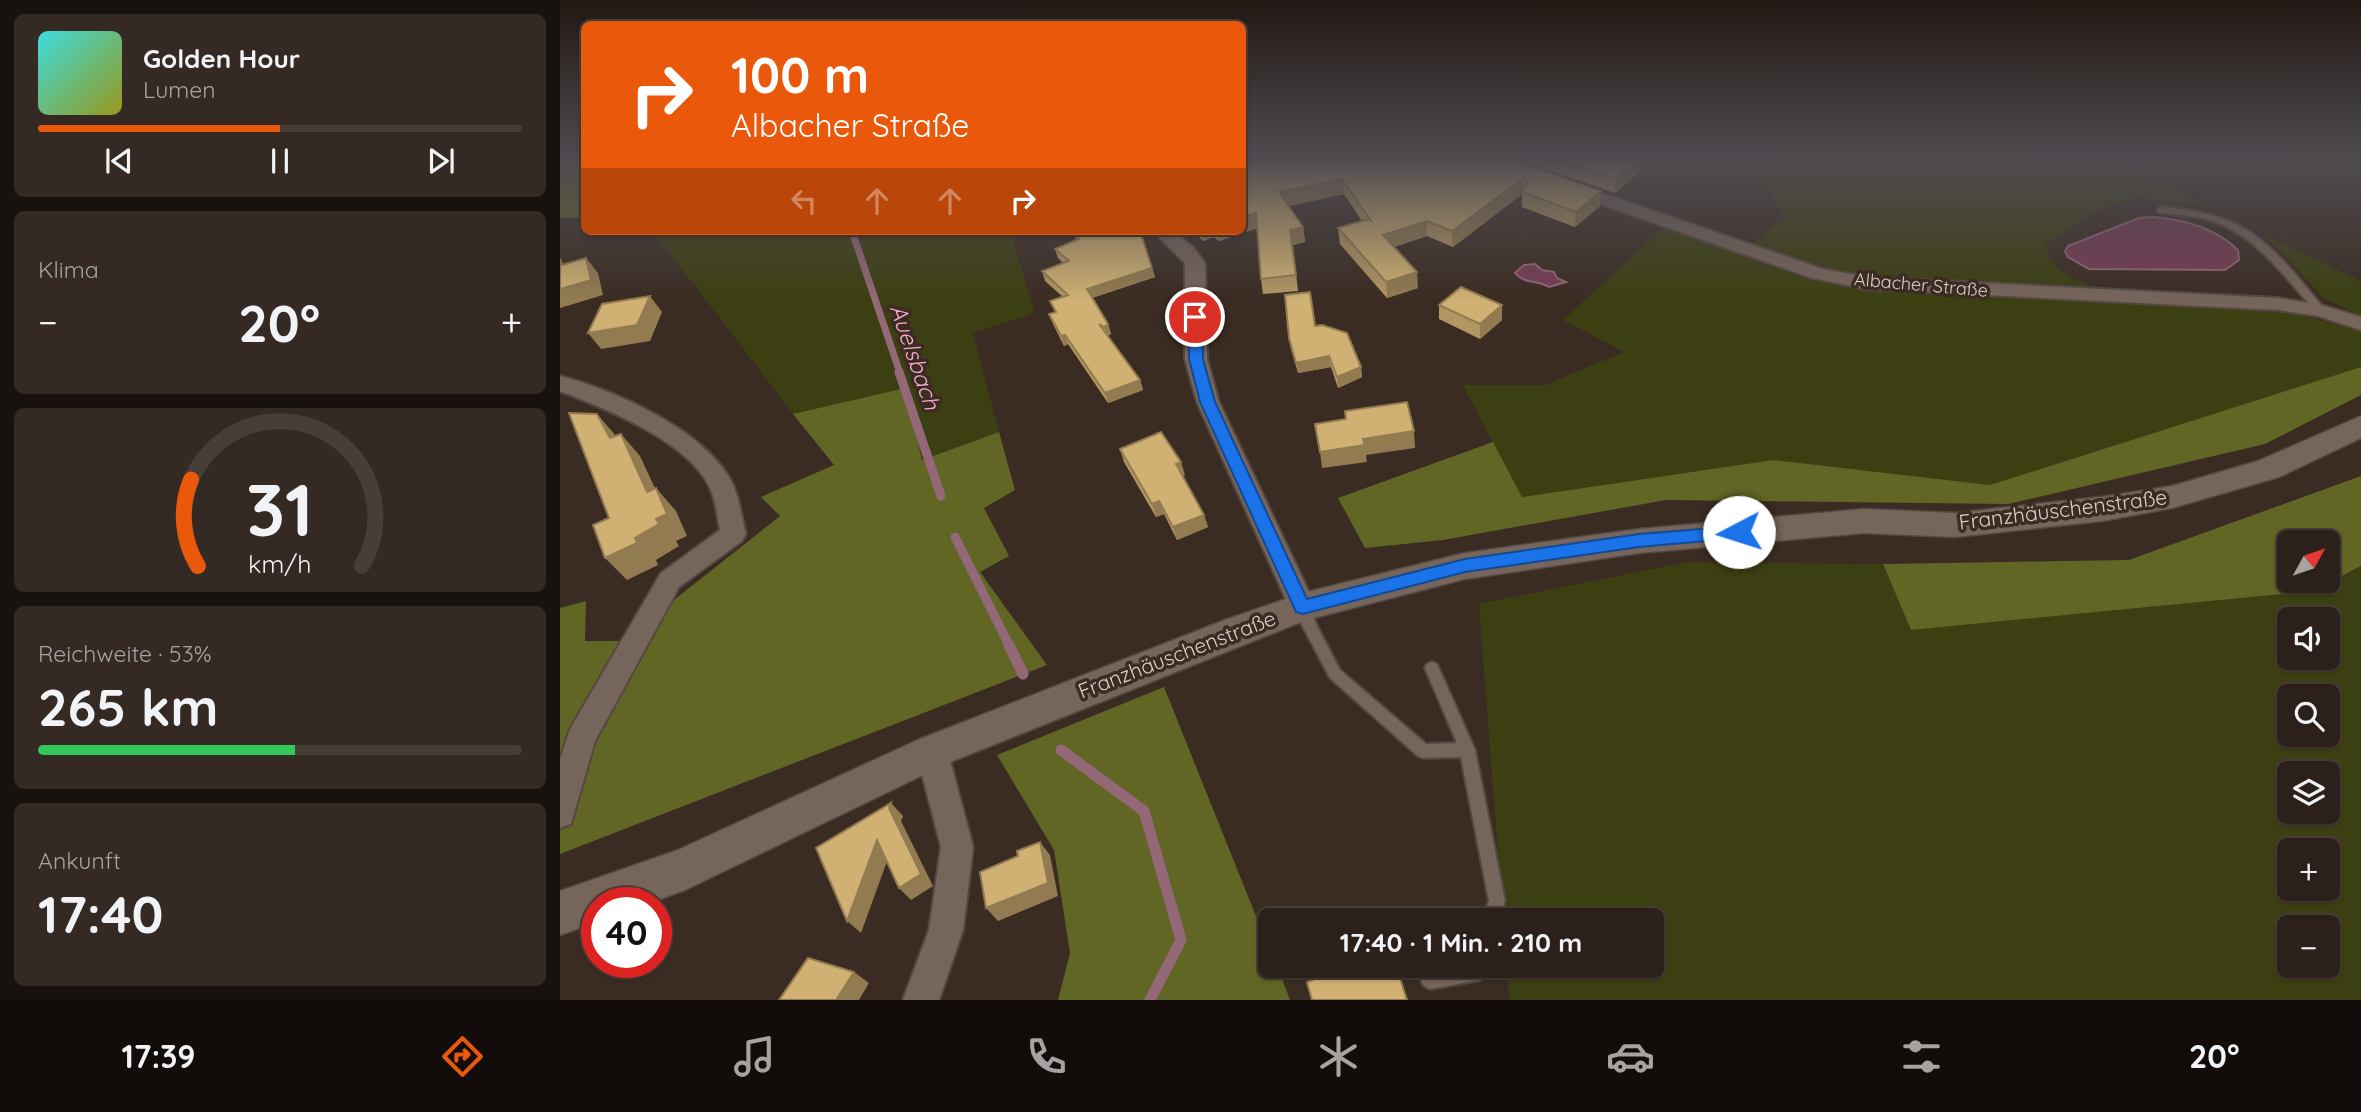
<!DOCTYPE html>
<html lang="de">
<meta charset="utf-8">
<style>
body{margin:0;font-family:Quicksand,sans-serif;background:#342923;color:#f1f3f6;height:100vh;display:flex;flex-direction:column;font-size:26px;white-space:nowrap}
*{box-sizing:border-box;margin:0}
p{font-size:23px;color:#a6a3a2}
.icon{flex:none;width:38px;height:38px;fill:none;stroke:currentColor;stroke-width:2;stroke-linecap:round;stroke-linejoin:round}
.map{position:relative;flex:1;overflow:hidden}
.drawer{display:flex;flex-direction:column;gap:14px;padding:14px;background:#18120e;width:560px}
.drawer>*{flex:none}
.banner{position:absolute;left:21px;top:21px;width:665px;height:214px;border-radius:10px;box-shadow:0 2px 5px #0004,0 0 0 2px #483e39;background:#ea580c;color:#fff;overflow:hidden}
.needle{width:46px;rotate:50deg}
.tools{position:absolute;left:1717px;top:530px;display:grid;gap:14px}
.tools a{display:grid;place-items:center;width:63px;height:63px;border-radius:10px;background:#2c211a;box-shadow:0 2px 5px #0004,0 0 0 2px #483e39;font-size:35px}
.speed{position:absolute;left:21px;top:887px;display:flex;gap:14px;font-size:35px;font-weight:700;text-align:center}
.speed>*{display:grid;place-content:center;width:91px;height:91px;border-radius:50%;background:#2c211a;box-shadow:0 2px 5px #0004,0 0 0 2px #483e39;line-height:1}
.speed .limit{border:10px solid #d22;background:#fff;color:#111}
.pin{position:absolute;display:grid;place-items:center;width:60px;height:60px;color:#fff;margin:-30px;border:4px solid #fff;border-radius:50%;box-shadow:0 2px 7px #0007}
.me{position:absolute;width:77px;margin:-38px;rotate:265deg;stroke-linejoin:round;filter:drop-shadow(0 0 5px #0008)}
.turn{display:flex;align-items:center;gap:24px;height:147px;padding:0 35px;font-size:32px}
.turn .icon{width:91px;height:91px;stroke-width:2.5}
.turn b{display:block;font-size:49px;line-height:60px}
.lanes{display:flex;align-items:center;height:66px;padding:0 35px;background:#0003;justify-content:center;gap:35px;direction:ltr}
.lanes .off{opacity:.35}
.big{font-size:52px;font-weight:700;line-height:1.1}
.drawer .card{flex:1;display:flex;flex-direction:column;justify-content:center;gap:10px;min-width:0;padding:0 24px;border-radius:10px;background:#342923}
.drawer .dial{align-items:center;gap:0}
.dial svg{height:182px;overflow:visible;fill:none;stroke:#483e39;stroke-width:7;stroke-linecap:round;text-anchor:middle}
.dial text{fill:#f1f3f6;stroke:none}
.song{display:flex;align-items:center;gap:21px}
.cover{width:84px;height:84px;border-radius:10px;background:linear-gradient(135deg,hsl(180 70% 55%),hsl(60 70% 35%))}
.played{height:7px;border-radius:4px;background:linear-gradient(90deg,#ea580c 50%,#483e39 50%)}
.keys{display:flex;justify-content:space-around;direction:ltr}
.heat{display:flex;justify-content:space-between;align-items:center;font-size:38px;direction:ltr}
.charge{height:10px;border-radius:5px;background:linear-gradient(90deg,#34c759 53%,#483e39 0)}
.trip{position:absolute;left:698px;top:908px;width:406px;height:70px;border-radius:10px;background:#2c211a;box-shadow:0 2px 5px #0004,0 0 0 2px #483e39;font-weight:700;line-height:70px;text-align:center}
.menu{display:flex;height:112px;justify-content:space-around;align-items:center;background:#120d0a;color:#a6a3a2}
.menu .icon{width:49px;height:49px}
.menu .selected{color:#ea580c}
.menu b{font-size:32px;color:#f1f3f6}
main{display:flex;flex:1;min-height:0}
.map>svg:first-child{display:block}
.green{fill:#3c3f11;fill-rule:evenodd}
.forest{fill:#616625;fill-rule:evenodd}
.water{fill:#773c54;stroke:#946877;stroke-width:2}
.lines{fill:none;stroke-linecap:round;stroke-linejoin:round}
.stream-far2{stroke:#946877;stroke-width:7}
.stream-far1{stroke:#946877;stroke-width:9}
.stream{stroke:#946877;stroke-width:11}
.service-casing{stroke:#554841;stroke-width:4}
.minor-casing{stroke:#554841;stroke-width:4}
.tertiary-casing{stroke:#554841;stroke-width:3}
.service{fill:#76655b;fill-rule:evenodd}
.minor{fill:#76655b;fill-rule:evenodd}
.tertiary{fill:#76655b;fill-rule:evenodd}
.wall{fill:#b39763}
.shaded-wall{fill:#927b50}
.building{fill:#d0b073;stroke:#927b50;stroke-width:2}
.route{fill:#1a73e8;stroke:#114b97;stroke-width:2}
.labels{text-anchor:middle;stroke-width:7;stroke-linejoin:round;paint-order:stroke}
.far-street-label{font-size:18px;fill:#d9cfc9;stroke:#3b2c23}
.street-label{font-size:21px;fill:#d9cfc9;stroke:#3b2c23}
.water-label{font-size:23px;font-style:italic;fill:#f5aac5;stroke:#3b2c23}
</style>
<main>
<section class="drawer">
<div class="card">
<div class="song"><i class="cover"></i><div><b>Golden Hour</b><p>Lumen</p></div></div>
<div class="played"></div>
<div class="keys"><svg class="icon" aria-label="previous" viewBox="0 0 24 24"><path d="M18 5L8 12l10 7zM5 5v14"/></svg><svg class="icon" aria-label="pause" viewBox="0 0 24 24"><path d="M8 5v14M16 5v14"/></svg><svg class="icon" aria-label="next" viewBox="0 0 24 24"><path d="M6 5l10 7-10 7zM19 5v14"/></svg></div>
</div>
<div class="card"><p>Klima</p>
<div class="heat"><a>−</a><b class="big">20°</b><a>+</a></div>
</div>
<div class="card dial"><svg viewBox="0 0 100 80">
<path d="M14 69A42 42 0 1 1 86 69"/>
<path d="M14 69A42 42 0 0 1 11 31" stroke="#ea580c"/>
<text x="50" y="56" font-size="32" font-weight="700">31</text>
<text x="50" y="72" font-size="11">km/h</text>
</svg></div>
<div class="card"><p>Reichweite · 53%</p><b class="big">265 km</b><div class="charge"></div></div>
<div class="card"><p>Ankunft</p><b class="big">17:40</b></div>
</section>
<div class="map">
<svg width="1801" height="1000" viewBox="0 0 1801 1000">
<rect width="100%" height="100%" fill="#3b2c23"/>
<path class="green" d="M1170 161H1556L1648 206 1576 197 1533 212 1486 244C1490 272 1512 277 1535 288L1298 276 1191 246 1224 217 1199 176Z
M1105 227 1240 276 1314 291 1725 311 1801 331V367L1430 485 1213 460 961 497 903 385H985L1064 352 1003 320Z
M93 231H450L475 313 413 333 439 432 362 460 344 388 233 414Z
M1704 234 1801 281V316L1764 298Z
M1128 562 1323 564 1351 630 1753 591 1801 566V1000H949L947 966H1092V920H943L919 604ZM1729 620H1768V658H1729ZM1729 696H1768V735H1729ZM1729 774H1768V812H1729ZM1729 850H1768V889H1729ZM1729 928H1768V966H1729Z"/>
<path class="forest" d="M0 161H24V217L0 218Z
M1801 367V395L1705 444 1448 504 1106 500 883 540 805 548 778 498 933 442 962 497 1213 460 1430 485Z
M345 388 362 460 439 432 455 490 424 508 449 556 420 572 487 665 0 854V608L26 601 25 641H62L220 516 201 497 274 465 233 414Z
M1801 476V566L1753 591 1351 630 1323 564 1569 560ZM1729 542H1768V581H1729Z
M604 687 710 951V966H717L730 1000H498L510 953 494 850 437 755Z"/>
<path class="water" d="M1592 217C1624 219 1655 228 1678 250L1679 260 1665 270 1529 269 1508 257 1505 251 1508 246 1579 218Z
M975 264 982 270 994 272 997 278 1006 282 989 287C978 280 963 284 955 273L964 265Z"/>
<g class="lines">
<path class="stream-far2" d="M292 231 340 373"/>
<path class="stream-far1" d="M339 372 381 496
M395 537 450 647"/>
<path class="stream" d="M449 645 463 674
M501 750 584 811 621 940 590 1000"/>
<defs>
<path id="service" d="M1601 207C1626 209 1653 213 1676 224 1710 240 1742 282 1766 311L1765 313H1757C1724 277 1696 233 1646 219 1630 215 1614 215 1598 212V208Z
M743 602 748 603 756 624 780 670 866 744 897 743 865 668 867 664 872 662 877 664 915 750 945 901 939 920H922L929 901 901 757 863 758 858 756 770 678 742 625 736 607 738 603Z
M908 966H926L920 980 870 989 864 986 861 980 864 974Z"/>
<path id="minor" d="M1009 182 1263 269 1307 277 1718 298 1761 305 1801 317V330L1758 316 1718 310 1307 289 1252 278 1003 191 1000 187 1003 183Z
M593 231H613L633 247 645 263 647 359 659 402 756 607 753 615 743 618 733 615 637 402 625 359V263Z
M0 376C54 390 139 428 169 477 179 494 181 515 186 534L182 541 119 587 35 741 11 824 0 828V759L10 729 101 573 160 530C157 516 156 501 150 488 129 441 44 408 0 391Z
M374 737 385 741 413 847 403 930 379 1000H343L369 930 381 847 362 774 359 751 363 741Z"/>
<path id="tertiary" d="M1801 416V438L1719 477 1612 508 1542 521 1395 537 1304 533 1079 553 905 579 746 620 388 763 125 890 89 903H37V922L0 935V891L118 850 360 739 665 620 743 593 905 553 1079 529 1304 509 1395 513 1542 497 1612 486 1698 461Z"/>
</defs>
<use href="#service" class="service-casing"/>
<use href="#minor" class="minor-casing"/>
<use href="#tertiary" class="tertiary-casing"/>
<use href="#service" class="service"/>
<use href="#minor" class="minor"/>
<use href="#tertiary" class="tertiary"/>
</g>
<path class="wall" d="M682 161H955L1040 206 1015 227 962 207V194L893 247 867 236 834 247 858 288 827 298 780 244 778 228 802 221 784 194 729 206 743 227 745 242 733 245 738 291 703 294 701 279 697 228 659 241 654 237 643 241 633 231H682Z
M962 161H1083L1081 171 1055 193Z
M511 231H580L595 277 532 298 548 324 551 334 548 336 580 380 583 390 548 403 508 344 504 346 493 324 489 314 495 312 490 301 503 297 485 281 482 271 503 263 498 258 495 249 517 240Z
M879 305H942V320L920 339 879 319Z
M755 326 801 367 802 377 778 388 771 367 738 373 731 349 729 338Z
M560 449 625 475 622 476 644 515 648 527 617 540 604 514 596 517 564 462Z"/>
<path class="shaded-wall" d="M1078 161H1083L1081 171 1055 193 1056 179Z
M964 178 962 194 893 247 892 231Z
M782 179 784 194 722 207 719 192Z
M1041 191 1040 206 1015 227 1016 212Z
M696 213 699 228 659 241 657 231H682V217Z
M867 221V236L824 250 823 235Z
M743 227 745 242 733 245 738 291 730 230Z
M640 231H653L654 237 643 241Z
M26 258 38 273 43 295 0 308V289Z
M592 268 595 277 530 298 527 289Z
M857 272 858 288 827 298 826 282Z
M90 296 102 312 90 341 41 349 28 333Z
M942 305V320L920 339V324Z
M548 324 551 334 547 337 544 327Z
M505 335 508 344 504 346 501 336Z
M769 356 771 367 738 373 736 363Z
M801 367 802 377 778 388 777 377Z
M580 380 583 390 548 403 545 393Z
M37 414 56 436 50 438Z
M854 431 855 448 806 455 807 462 762 468 760 452 803 439Z
M61 434 80 456 107 514 96 488 116 511 127 536 116 541 119 546 96 560 98 565 67 580 45 558 75 538 96 519 87 492Z
M621 462 625 475 619 477 616 464Z
M599 501 604 514 596 517 592 504Z
M644 515 648 527 617 540 613 527Z
M331 803 343 816 341 821 373 886 351 900 339 888 329 808Z
M317 840 330 853 301 933 287 921Z
M480 842 490 855 498 896 438 921 426 908Z
M294 972 309 983 299 1000H276Z"/>
<path class="building" d="M682 161H942L946 162 944 161H955L1041 191 1016 212 962 192 968 182 964 178 892 231 867 221 823 235 857 272 826 282 778 228 809 219 812 222 782 179 719 192 743 227 730 230 736 275 701 279 696 213 682 217Z
M1004 161H1078L1056 179Z
M514 231H580L592 268 527 289 548 324 544 327 539 324 580 380 545 393 505 335 501 336 489 314 496 312 490 301 508 295 482 271 509 261 495 249 519 239Z
M26 258 31 280 0 289V259L2 265Z
M901 287 942 305 920 324 879 305Z
M750 292 755 326 762 325 787 333 801 367 777 377 769 356 736 363 729 338 725 295Z
M90 296 77 325 28 333 42 304Z
M847 402 854 431 803 439 805 445 760 452 755 424 786 419 785 411Z
M9 413 37 414 50 438 61 434 87 492 96 488 107 514 96 519 99 524 75 538 77 543 45 558 33 525 49 518Z
M601 432 621 462 616 464 644 515 613 527 599 501 592 504 560 449Z
M331 803 329 808 361 874 339 888 317 840 287 921 256 848Z
M480 842 488 883 426 908 420 872 458 856 457 851Z
M248 958 294 972 276 1000H219Z
M790 966H836L847 1000H752L747 982Z"/>
<linearGradient id="sky" x2="0" y2="1"><stop stop-color="#201813"/><stop offset="0.53" stop-color="#4f4b50"/><stop offset="1" stop-color="#4f4b50" stop-opacity="0"/></linearGradient>
<rect width="1801" height="301" fill="url(#sky)"/>
<path class="route" d="M635 313 642 317 643 359 655 402 747 599 905 559 1079 534 1179 526 1187 532 1179 538 1079 547 905 572 743 614 736 612 640 402 629 359 628 317Z"/>
<g class="labels">
<g class="far-street-label">
<text transform="translate(1361 285) rotate(5)" y="6">Albacher Straße</text>
</g>
<g class="street-label">
<text transform="translate(1503 510) rotate(-7)" y="7">Franzhäuschenstraße</text>
<text transform="translate(617 655) rotate(-21)" y="7">Franzhäuschenstraße</text>
</g>
<g class="water-label">
<text transform="translate(355 357) rotate(71)" y="8">Auelsbach</text>
</g>
</g>
</svg>
<div class="tools">
<a><svg class="needle" viewBox="-14 -14 28 28"><path d="M0-13l5 13h-10z" fill="#e53935"/><path d="M0 13l5-13h-10z" fill="#a6a3a2"/></svg></a>
<a><svg class="icon" aria-label="sound" viewBox="0 0 24 24"><path d="M4 9h4l5-4v14l-5-4H4zM17 9q2 3 0 6"/></svg></a>
<a><svg class="icon" aria-label="search" viewBox="0 0 24 24"><circle cx="10" cy="10" r="6"/><path d="M15 15l6 6"/></svg></a>
<a><svg class="icon" aria-label="layers" viewBox="0 0 24 24"><path d="M12 4l9 5-9 5-9-5zM3 14l9 5 9-5"/></svg></a>
<a>+</a>
<a>−</a>
</div>
<div class="speed"><div class="limit">40</div></div>
<div class="pin" style="left:635px;top:317px;background:#d93025"><svg class="icon" aria-label="arrive" viewBox="0 0 24 24"><path d="M6 21V4h12l-3 4 3 4H6"/></svg></div>
<svg class="me" style="left:1179px;top:532px" viewBox="-20 -20 40 40"><circle r="19" fill="#fff"/><path d="M0-13L10 11 0 6-10 11z" fill="#1a73e8"/></svg>
<div class="trip">17:40 · 1 Min. · 210 m</div>
<div class="banner">
<div class="turn"><svg class="icon" aria-label="right" viewBox="0 0 24 24"><path d="M7 20v-9h11M14 6l5 5-5 5"/></svg><div><b>100 m</b>Albacher Straße</div></div>
<div class="lanes"><svg class="icon off" aria-label="left" viewBox="0 0 24 24"><path d="M17 20v-9H6M10 6l-5 5 5 5"/></svg><svg class="icon off" aria-label="ahead" viewBox="0 0 24 24"><path d="M12 20V5M6 11l6-6 6 6"/></svg><svg class="icon off" aria-label="ahead" viewBox="0 0 24 24"><path d="M12 20V5M6 11l6-6 6 6"/></svg><svg class="icon" aria-label="right" viewBox="0 0 24 24"><path d="M7 20v-9h11M14 6l5 5-5 5"/></svg></div>
</div>
</div>
</main>
<nav class="menu">
<b>17:39</b>
<svg class="icon selected" aria-label="directions" viewBox="0 0 24 24"><path d="M12 3l9 9-9 9-9-9zM9 14v-3h6M13 9l2 2-2 2"/></svg>
<svg class="icon" aria-label="music" viewBox="0 0 24 24"><path d="M9 18V5l10-2v13"/><circle cx="6" cy="18" r="3"/><circle cx="16" cy="16" r="3"/></svg>
<svg class="icon" aria-label="phone" viewBox="0 0 24 24"><path d="M5 4h4l2 5-3 2q2 4 5 5l2-3 5 2v4C11 20 4 13 5 4z"/></svg>
<svg class="icon" aria-label="climate" viewBox="0 0 24 24"><path d="M12 3v18M4 7l16 10M4 17L20 7"/></svg>
<svg class="icon" aria-label="car" viewBox="0 0 24 24"><path d="M5 17H2v-5l4-1 3-4h7l3 4 3 1v5h-3M9 17h6M6 11h13"/><circle cx="7" cy="17" r="2"/><circle cx="17" cy="17" r="2"/></svg>
<svg class="icon" aria-label="filters" viewBox="0 0 24 24"><path d="M4 7h16M4 17h16"/><circle cx="9" cy="7" r="2"/><circle cx="15" cy="17" r="2"/></svg>
<b>20°</b>
</nav>
